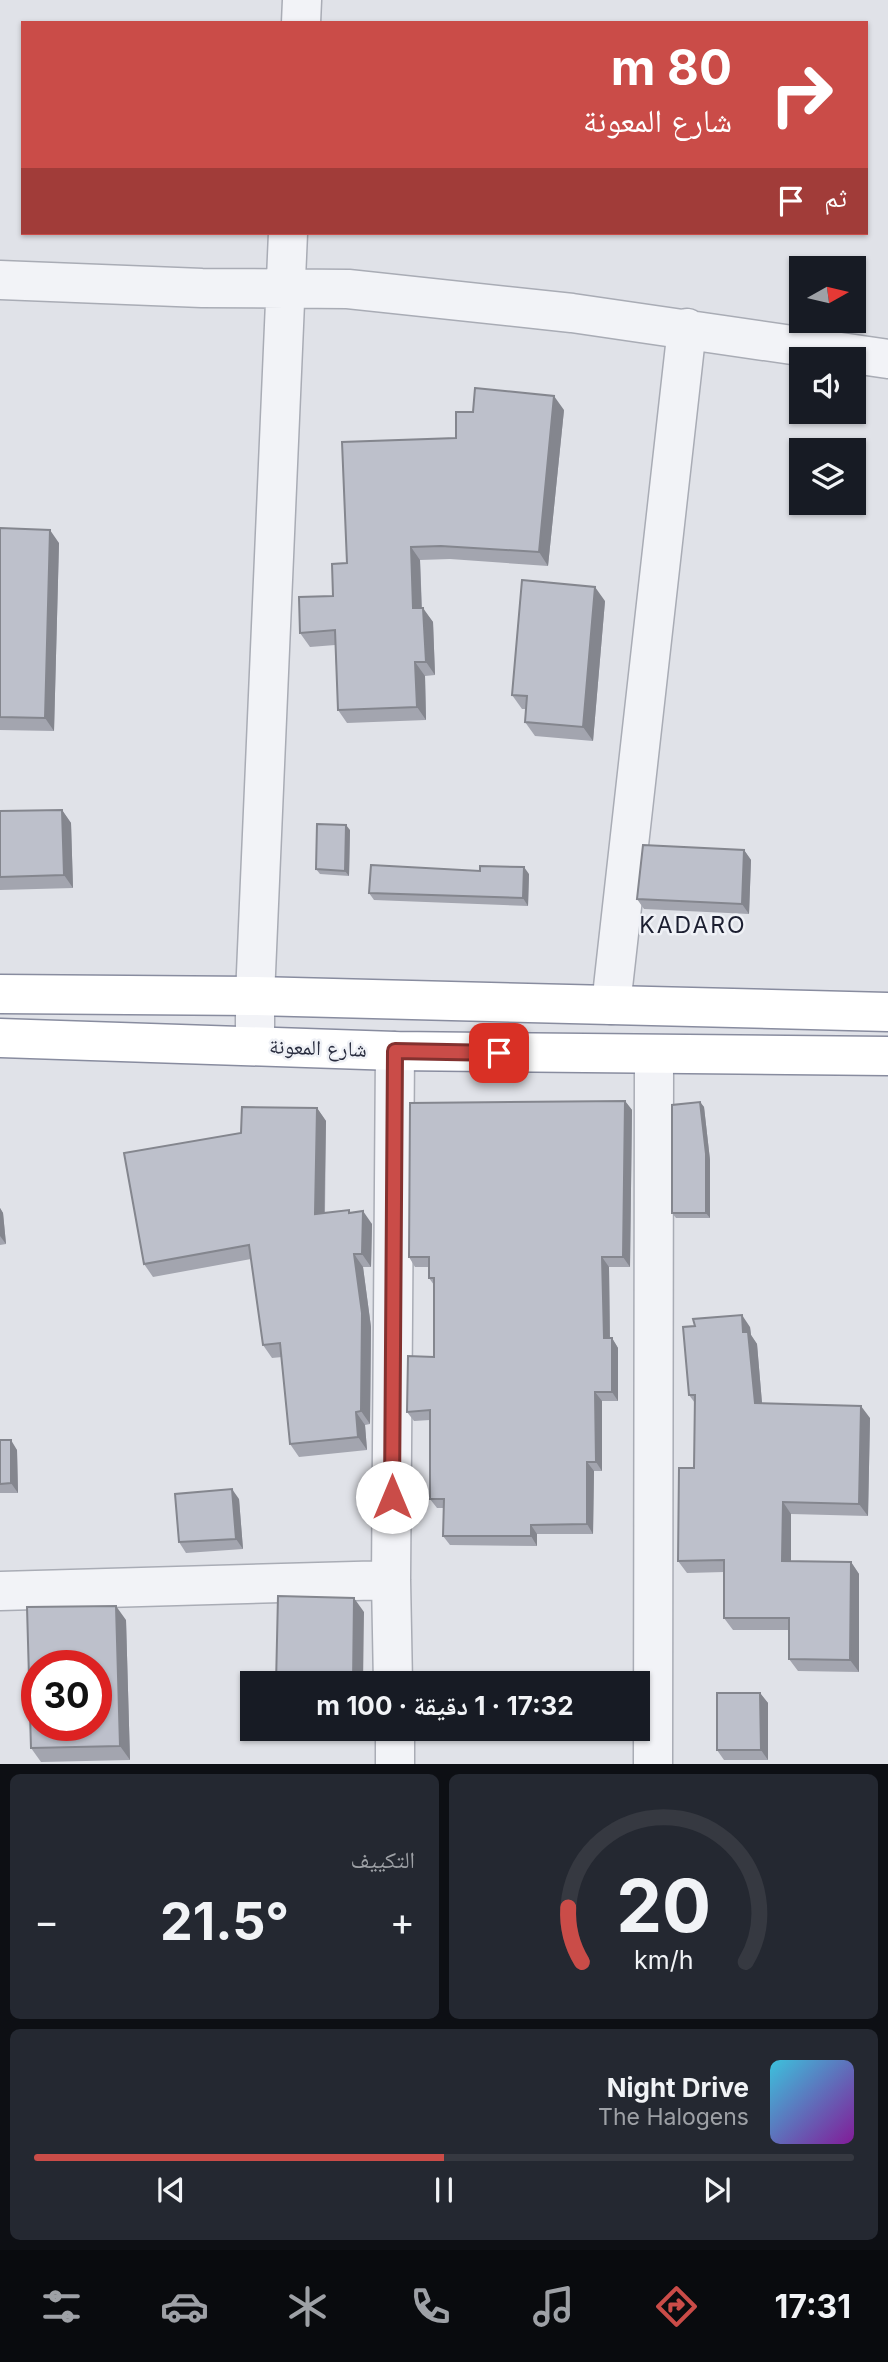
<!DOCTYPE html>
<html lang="ar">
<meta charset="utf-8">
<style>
body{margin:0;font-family:Inter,"Noto Naskh Arabic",sans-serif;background:#242831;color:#f1f3f6;direction:rtl;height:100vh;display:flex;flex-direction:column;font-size:26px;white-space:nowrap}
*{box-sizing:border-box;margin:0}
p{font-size:23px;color:#9ea1a6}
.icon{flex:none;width:38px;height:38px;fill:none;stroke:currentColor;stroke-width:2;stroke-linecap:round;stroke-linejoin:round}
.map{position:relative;height:1764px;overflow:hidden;direction:ltr}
.panel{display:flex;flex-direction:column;gap:10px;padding:10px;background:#0d0f14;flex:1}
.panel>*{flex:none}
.banner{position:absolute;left:21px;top:21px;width:847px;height:214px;border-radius:0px;box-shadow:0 2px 5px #0004;direction:rtl;background:#ca4c48;color:#fff;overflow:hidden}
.needle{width:46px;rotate:82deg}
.buttons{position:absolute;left:789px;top:256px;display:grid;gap:14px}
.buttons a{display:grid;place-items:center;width:77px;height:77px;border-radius:0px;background:#171b24;box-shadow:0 2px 5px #0004;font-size:35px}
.speed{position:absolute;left:21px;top:1650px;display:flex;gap:14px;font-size:35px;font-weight:700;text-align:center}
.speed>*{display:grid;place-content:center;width:91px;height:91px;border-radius:50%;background:#171b24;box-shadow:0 2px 5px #0004;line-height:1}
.speed .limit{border:10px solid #d22;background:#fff;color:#111}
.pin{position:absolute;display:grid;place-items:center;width:60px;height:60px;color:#fff;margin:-30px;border-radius:14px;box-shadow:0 4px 10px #0006}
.me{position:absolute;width:77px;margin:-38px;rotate:0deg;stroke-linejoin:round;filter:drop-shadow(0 0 5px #0008)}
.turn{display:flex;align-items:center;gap:24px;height:147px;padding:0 21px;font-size:32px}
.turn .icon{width:91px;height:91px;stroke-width:2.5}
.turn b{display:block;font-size:49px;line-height:60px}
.then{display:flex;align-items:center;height:66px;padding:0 21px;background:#0003;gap:14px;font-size:26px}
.big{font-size:52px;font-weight:700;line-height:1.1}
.panel .card{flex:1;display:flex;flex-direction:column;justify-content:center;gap:10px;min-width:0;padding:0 24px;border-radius:10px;background:#242831}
.panel .dial{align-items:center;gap:0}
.dial svg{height:182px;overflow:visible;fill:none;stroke:#363941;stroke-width:7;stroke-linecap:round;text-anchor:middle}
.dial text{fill:#f1f3f6;stroke:none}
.song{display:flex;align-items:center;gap:21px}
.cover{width:84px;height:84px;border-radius:10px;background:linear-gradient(135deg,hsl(190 70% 55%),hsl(290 70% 35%))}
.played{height:7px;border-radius:4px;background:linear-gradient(90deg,#ca4c48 50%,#363941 50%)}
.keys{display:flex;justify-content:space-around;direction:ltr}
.heat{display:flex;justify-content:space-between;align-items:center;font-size:38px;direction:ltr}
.panel .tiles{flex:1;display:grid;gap:10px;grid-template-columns:1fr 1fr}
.card:last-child{grid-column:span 2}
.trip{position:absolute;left:240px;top:1671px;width:410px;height:70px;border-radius:0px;background:#171b24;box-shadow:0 2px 5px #0004;font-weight:700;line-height:70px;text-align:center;direction:rtl}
.tabs{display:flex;height:112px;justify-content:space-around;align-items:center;background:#090b0e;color:#9ea1a6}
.tabs .icon{width:49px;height:49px}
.tabs .on{color:#ca4c48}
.tabs b{font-size:32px;color:#f1f3f6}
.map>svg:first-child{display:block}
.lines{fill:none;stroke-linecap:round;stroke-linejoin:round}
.street-casing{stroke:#a9acb5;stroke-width:41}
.highway-casing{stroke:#888c9f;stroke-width:41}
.street{stroke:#f2f3f7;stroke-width:38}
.highway{stroke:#fff;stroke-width:38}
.wall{fill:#a3a5af}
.shaded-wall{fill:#84868e}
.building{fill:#bdc0cb;stroke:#84868e;stroke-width:2;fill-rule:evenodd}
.route-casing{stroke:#83312f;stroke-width:18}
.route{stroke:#ca4c48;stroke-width:12}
.labels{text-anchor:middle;stroke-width:5;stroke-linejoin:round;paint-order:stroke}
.street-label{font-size:21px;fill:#292d3f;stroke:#eff1f6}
.neighbourhood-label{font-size:23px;letter-spacing:2px;fill:#1b1e30;stroke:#eff1f6}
</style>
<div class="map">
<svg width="888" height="1764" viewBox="0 0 888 1764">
<rect width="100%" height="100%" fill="#e0e2e8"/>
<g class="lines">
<defs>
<path id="street" d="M301 23 302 0
M0 280 202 288 348 289 572 313 888 359
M611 1005 687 328
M255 1046V996L288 233
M0 1591 391 1580
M393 1684 391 1580 395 1051
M395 1729V1764
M653 1764 654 1055"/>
<path id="highway" d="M0 994 255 996 888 1012
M0 1038 395 1051 888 1056"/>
</defs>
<use href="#street" class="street-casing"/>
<use href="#highway" class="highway-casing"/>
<use href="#street" class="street"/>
<use href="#highway" class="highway"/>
</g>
<path class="wall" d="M564 410 548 566 450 559 420 560 422 608 433 622 435 675 425 676 426 720 347 723 338 710 335 645 310 647 300 633 333 596 347 563 456 438Z
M0 528 59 543 54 731 0 730Z
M605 601 593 741 535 736 525 722 526 709H522L512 695Z
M62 810 71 823 73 888 0 890V811Z
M350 830 349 876 320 874 316 869Z
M744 850 751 860 749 914 644 909 637 899Z
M529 874 528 906 374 900 369 893Z
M625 1101 632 1110 630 1267H609L610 1338H612L618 1348V1401H602V1471H594L593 1534H537V1546L450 1545 443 1536 444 1508H437L430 1499V1420L414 1421 407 1412 434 1357V1285L429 1278V1267H415L409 1257Z
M700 1102 704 1107 710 1160V1218H676L672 1213Z
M317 1108 326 1121 325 1213 349 1210 351 1213 372 1224 371 1267H363L371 1327 370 1424 365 1425 367 1450 299 1457 290 1444 282 1357 272 1358 263 1345 251 1259 153 1277 144 1264 241 1133Z
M0 1208 3 1213 6 1244 0 1245Z
M695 1326 750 1327 751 1335 757 1344 762 1403 870 1418 868 1516 791 1514V1561L851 1562 859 1574V1672L798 1671 789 1659V1630H733L724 1618V1572L687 1573 678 1561 694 1468 695 1403 689 1395Z
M0 1440 17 1450 18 1493H0Z
M239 1499 243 1549 186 1553 179 1542Z
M126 1620 130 1760 41 1762 31 1748Z
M760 1693 768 1703V1760H724L717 1750Z
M285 1729H362V1732L286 1731Z"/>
<path class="shaded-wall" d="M554 396 564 410 548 566 539 552Z
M50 530 59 543 54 731 45 718Z
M411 547 420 560 422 622 413 608Z
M595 587 605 601 593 741 583 727Z
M423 608 433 622 435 675 426 662Z
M415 662 425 676 426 720 417 707Z
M62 810 71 823 73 888 64 875Z
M346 825 350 830 349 876 345 871Z
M744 850 751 860 749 914 742 904Z
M524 867 529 874 528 906 523 898Z
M625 1101 632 1110 630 1267 623 1257Z
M700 1102 704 1107 710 1160V1218L706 1213Z
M317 1108 326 1121 324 1227 315 1214Z
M0 1208 3 1213 6 1244 0 1236Z
M363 1211 372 1224 371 1267 362 1254Z
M354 1254 363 1267 371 1327 370 1424 361 1411Z
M602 1257 609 1267 610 1348 604 1338Z
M742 1315 750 1327 751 1335 757 1344 763 1415 755 1403 743 1332Z
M612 1338 618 1348V1401L612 1392Z
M595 1392 602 1401V1471L596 1462Z
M861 1406 870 1418 868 1516 859 1504Z
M356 1412 365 1425 367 1450 358 1437Z
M11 1440 17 1450 18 1493 11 1483Z
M587 1462 594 1471 593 1534 587 1524Z
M232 1489 239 1499 243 1549 236 1539Z
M783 1502 791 1514V1574L782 1561Z
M531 1525 537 1534V1546L531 1536Z
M851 1562 859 1574V1672L850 1660Z
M354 1598 364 1612 363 1684H353Z
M116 1606 126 1620 130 1760 120 1746Z
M760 1693 768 1703V1760L761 1750Z"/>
<path class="building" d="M475 388 554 396 539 552 441 546 411 547 413 608H423L426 662H415L417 707 338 710 335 630 300 633 299 597 333 596 332 564 347 563 342 442 456 438V412H473Z
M0 528 50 530 45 718 0 717Z
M522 580 595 587 583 727 525 722 527 696 512 695Z
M62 810 64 875 0 877V811Z
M317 824 346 825 345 871 316 869Z
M643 845 744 850 742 904 637 899Z
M371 865 480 871V866L524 867 523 898 369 893Z
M625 1101 623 1257H602L604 1338H612V1392H595L596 1462H587V1524L531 1525V1536H443L444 1499H430V1410L407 1412 408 1356 434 1357V1278H429V1257H409L410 1103Z
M700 1102 706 1154V1213H672V1105Z
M242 1107 317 1108 315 1214 349 1210V1213L363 1211 362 1254H354L362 1313 361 1411 356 1412 358 1437 290 1444 280 1343 263 1345 249 1245 144 1264 124 1153 241 1133Z
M742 1315 743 1332H748L755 1403 861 1406 859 1504 783 1502 782 1561 851 1562 850 1660 789 1659V1618H724V1560L678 1561 679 1468H694L695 1395H689L683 1327 695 1326 693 1319Z
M0 1440H11V1483L0 1484Z
M232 1489 236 1539 179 1542 175 1494Z
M278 1596 354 1598 353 1684H276Z
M116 1606 120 1746 31 1748 27 1607ZM37 1666H96V1726H37Z
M717 1693H760L761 1750H717Z"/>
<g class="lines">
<defs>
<path id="route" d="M392 1497 395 1051 499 1053"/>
</defs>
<use href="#route" class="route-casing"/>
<use href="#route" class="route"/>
</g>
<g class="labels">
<g class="street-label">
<text transform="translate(318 1048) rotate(2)" y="7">شارع المعونة</text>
</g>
<g class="neighbourhood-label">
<text x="693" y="933">KADARO</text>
</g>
</g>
</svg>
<div class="buttons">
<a><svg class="needle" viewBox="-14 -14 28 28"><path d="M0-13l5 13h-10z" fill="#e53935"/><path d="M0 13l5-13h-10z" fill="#9ea1a6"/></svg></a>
<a><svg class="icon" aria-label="sound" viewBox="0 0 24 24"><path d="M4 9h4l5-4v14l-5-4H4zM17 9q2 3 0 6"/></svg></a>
<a><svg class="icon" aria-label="layers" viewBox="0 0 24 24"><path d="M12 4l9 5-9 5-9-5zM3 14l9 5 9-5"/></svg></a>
</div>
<div class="speed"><div class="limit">30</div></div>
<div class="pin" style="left:499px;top:1053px;background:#d93025"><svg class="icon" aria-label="arrive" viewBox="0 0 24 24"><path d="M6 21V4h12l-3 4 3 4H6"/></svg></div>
<svg class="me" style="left:392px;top:1497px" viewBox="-20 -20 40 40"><circle r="19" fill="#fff"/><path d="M0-13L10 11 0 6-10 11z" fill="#ca4c48"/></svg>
<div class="trip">17:32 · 1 دقيقة · 100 m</div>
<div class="banner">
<div class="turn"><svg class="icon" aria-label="right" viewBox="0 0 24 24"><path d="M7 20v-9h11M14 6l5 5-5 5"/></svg><div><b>80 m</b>شارع المعونة</div></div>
<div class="then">ثم<svg class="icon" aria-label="arrive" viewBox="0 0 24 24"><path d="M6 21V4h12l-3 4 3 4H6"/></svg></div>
</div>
</div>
<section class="panel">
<div class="tiles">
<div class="card dial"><svg viewBox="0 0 100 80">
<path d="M14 69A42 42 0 1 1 86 69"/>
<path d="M14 69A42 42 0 0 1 8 45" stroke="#ca4c48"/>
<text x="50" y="56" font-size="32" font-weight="700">20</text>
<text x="50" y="72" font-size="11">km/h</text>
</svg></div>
<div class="card"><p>التكييف</p>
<div class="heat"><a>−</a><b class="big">21.5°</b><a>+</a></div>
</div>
<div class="card">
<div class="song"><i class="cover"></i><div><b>Night Drive</b><p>The Halogens</p></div></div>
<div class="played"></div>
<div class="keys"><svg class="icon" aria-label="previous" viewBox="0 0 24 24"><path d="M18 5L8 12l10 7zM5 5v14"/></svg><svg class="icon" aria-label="pause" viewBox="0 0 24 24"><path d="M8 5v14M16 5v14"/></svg><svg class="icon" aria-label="next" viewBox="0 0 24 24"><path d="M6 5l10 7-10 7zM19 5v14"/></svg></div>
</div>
</div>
</section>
<nav class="tabs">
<b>17:31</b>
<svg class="icon on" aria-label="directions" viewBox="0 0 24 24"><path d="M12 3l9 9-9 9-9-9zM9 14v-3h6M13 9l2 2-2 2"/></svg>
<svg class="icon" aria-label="music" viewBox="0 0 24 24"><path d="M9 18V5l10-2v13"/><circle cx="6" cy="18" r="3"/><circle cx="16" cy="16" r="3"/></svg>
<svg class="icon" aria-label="phone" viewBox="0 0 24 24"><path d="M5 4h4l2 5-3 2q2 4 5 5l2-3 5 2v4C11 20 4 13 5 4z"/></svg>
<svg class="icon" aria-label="climate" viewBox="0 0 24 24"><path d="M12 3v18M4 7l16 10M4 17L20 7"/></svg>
<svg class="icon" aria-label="car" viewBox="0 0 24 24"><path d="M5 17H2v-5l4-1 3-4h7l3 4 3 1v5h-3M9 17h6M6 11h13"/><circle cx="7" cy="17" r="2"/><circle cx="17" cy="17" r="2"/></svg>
<svg class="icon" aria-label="filters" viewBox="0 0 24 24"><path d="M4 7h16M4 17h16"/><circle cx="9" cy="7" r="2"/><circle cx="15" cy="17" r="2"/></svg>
</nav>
